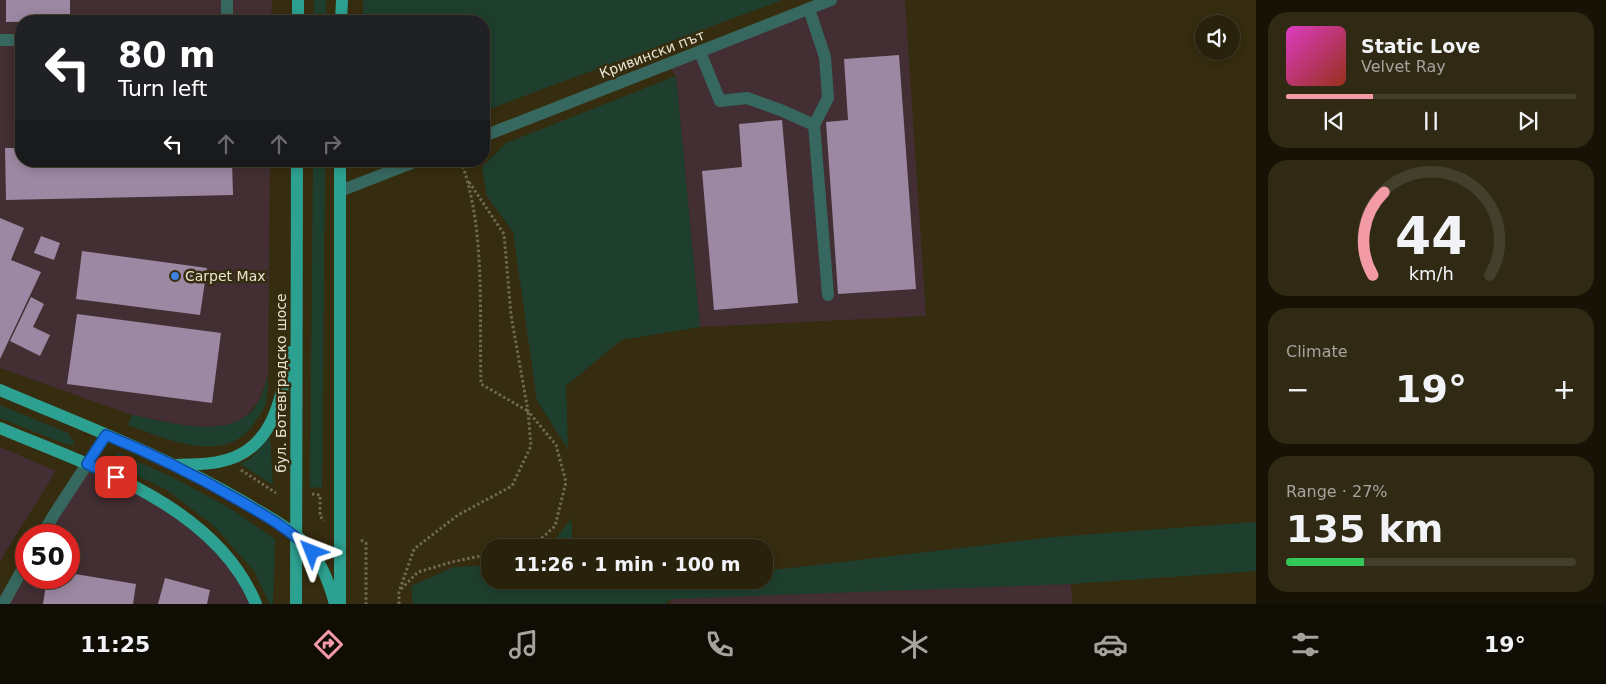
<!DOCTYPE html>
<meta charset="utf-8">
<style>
body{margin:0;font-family:"DejaVu Sans",sans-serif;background:#302914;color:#f1f3f6;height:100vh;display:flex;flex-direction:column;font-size:19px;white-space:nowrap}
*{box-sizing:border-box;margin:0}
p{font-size:16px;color:#a5a39d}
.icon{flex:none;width:28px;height:28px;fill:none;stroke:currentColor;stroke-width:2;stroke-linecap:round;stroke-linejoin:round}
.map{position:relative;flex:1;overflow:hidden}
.side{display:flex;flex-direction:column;gap:12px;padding:12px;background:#161206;width:350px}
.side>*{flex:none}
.top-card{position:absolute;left:15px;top:15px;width:475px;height:152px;border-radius:20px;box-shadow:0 2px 12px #0003,0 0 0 1px #443e2c;background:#202124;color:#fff;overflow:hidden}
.tools{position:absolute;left:1195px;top:15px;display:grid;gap:10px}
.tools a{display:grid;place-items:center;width:45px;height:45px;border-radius:50%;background:#28210b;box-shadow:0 2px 12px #0003,0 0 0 1px #443e2c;font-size:25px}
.speed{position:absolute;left:15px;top:524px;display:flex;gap:10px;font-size:25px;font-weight:700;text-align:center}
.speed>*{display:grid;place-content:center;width:65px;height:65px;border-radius:50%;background:#28210b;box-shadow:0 2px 12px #0003,0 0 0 1px #443e2c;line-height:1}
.speed .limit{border:8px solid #d22;background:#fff;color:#111}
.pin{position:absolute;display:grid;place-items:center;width:42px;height:42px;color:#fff;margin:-21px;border-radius:10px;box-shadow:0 2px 8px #0006}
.me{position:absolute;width:55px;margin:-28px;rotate:315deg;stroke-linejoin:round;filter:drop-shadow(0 0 4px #0008)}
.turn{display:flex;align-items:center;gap:18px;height:105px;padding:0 20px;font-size:22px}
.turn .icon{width:65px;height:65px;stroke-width:2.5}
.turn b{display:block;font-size:35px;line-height:42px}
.lanes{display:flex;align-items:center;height:48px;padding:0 20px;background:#0003;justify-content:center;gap:25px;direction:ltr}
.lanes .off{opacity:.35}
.big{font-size:38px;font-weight:800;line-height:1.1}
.side .card{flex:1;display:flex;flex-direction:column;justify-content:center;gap:8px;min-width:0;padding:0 18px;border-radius:20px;background:#302914}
.side .dial{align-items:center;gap:0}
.dial svg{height:130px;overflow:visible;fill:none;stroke:#443e2c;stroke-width:7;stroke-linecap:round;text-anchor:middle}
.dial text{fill:#f1f3f6;stroke:none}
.song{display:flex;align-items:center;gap:15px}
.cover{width:60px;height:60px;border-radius:8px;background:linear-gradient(135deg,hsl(310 70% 55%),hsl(10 70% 35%))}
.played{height:5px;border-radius:2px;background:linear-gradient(90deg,#f39aa7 30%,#443e2c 30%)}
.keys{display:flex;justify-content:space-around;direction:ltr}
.heat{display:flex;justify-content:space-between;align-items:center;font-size:28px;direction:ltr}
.charge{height:8px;border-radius:4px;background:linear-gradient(90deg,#34c759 27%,#443e2c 0)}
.trip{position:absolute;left:481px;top:539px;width:292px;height:50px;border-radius:20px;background:#28210b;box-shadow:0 2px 12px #0003,0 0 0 1px #443e2c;font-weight:800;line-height:50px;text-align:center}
.menu{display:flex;height:80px;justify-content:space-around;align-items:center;background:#100d04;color:#a5a39d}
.menu .icon{width:35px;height:35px}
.menu .current{color:#f39aa7}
.menu b{font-size:22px;color:#f1f3f6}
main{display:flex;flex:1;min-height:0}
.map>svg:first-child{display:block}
.commercial{fill:#422e33}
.green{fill:#1e3f2e}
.building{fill:#9c88a3}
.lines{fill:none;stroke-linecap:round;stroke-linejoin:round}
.path{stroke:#716950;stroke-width:3;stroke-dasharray:2.5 2.5;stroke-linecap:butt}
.minor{stroke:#37685f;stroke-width:12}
.major{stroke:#2da191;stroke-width:12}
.route-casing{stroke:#114b97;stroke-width:12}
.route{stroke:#1a73e8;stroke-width:9}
.shop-dot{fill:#3f7fe0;stroke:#362c0f;stroke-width:2}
.labels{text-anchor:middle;stroke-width:5;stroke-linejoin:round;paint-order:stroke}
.street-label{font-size:14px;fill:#e9e3d3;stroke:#362c0f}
.poi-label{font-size:14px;fill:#e9e3d3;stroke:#362c0f;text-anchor:start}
</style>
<main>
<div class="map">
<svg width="1256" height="604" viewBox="0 0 1256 604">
<rect width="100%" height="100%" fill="#362c0f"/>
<path class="commercial" d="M0 0H272L271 21H21V161H270L268 376 258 402 245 417 228 426 198 428 132 415 0 368Z
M831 0H905L926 316 700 327 676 76 668 65Z
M0 447 56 471 0 561Z
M87 464 207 535 254 604H3L26 563V578H69V535H42Z
M1071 584 1073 604H671V599Z"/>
<path class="green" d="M314 0H326V21H314Z
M363 0H782L484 111V21H363Z
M676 76 700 327 621 340 566 386 568 449 537 401 513 232 487 196 482 167 506 143Z
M313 161H325L322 488 310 487Z
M268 376C267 384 268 394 266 402 265 409 258 416 255 422 227 467 166 439 128 425L132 415C170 422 235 444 259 401 263 394 265 384 268 376Z
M0 405 68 433 75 444 69 445 60 442 0 418Z
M270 437 273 485 240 464 252 457Z
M118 453 174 478 231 509 275 539 273 604H270L254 571 213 525 167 490 111 463Z
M571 519 573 547H549Z
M1256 522V571L1071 584 671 599 665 604H413L411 586 454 567 490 565V580H593L621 589 692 580H765V571L1053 537Z"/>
<path class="building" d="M6 0H70V21L6 22Z
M899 55 916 289 838 294 826 122 848 120 844 59Z
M782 120 798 303 714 310 702 171 742 167 739 124Z
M5 148H21V161H232L233 195 6 200Z
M0 218 24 228 11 260 41 272 0 359Z
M41 236 60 243 54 260 34 253Z
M82 251 207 268 200 315 76 299Z
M31 297 44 304 33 327 50 335 40 356 10 341Z
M77 314 221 333 212 403 67 384Z
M69 573 136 584 133 604H43L47 578H69Z
M165 578 210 590 207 604H158Z"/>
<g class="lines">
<path class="path" d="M469 182 504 234 511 315 528 411 556 445 566 482 555 526 531 548
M241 470 276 493
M312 494 320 495V516L324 521
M361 540 366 543V604
M401 589 418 572 452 562 490 554
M399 604V592L414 549 458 515 512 486 531 446 528 411 481 384C479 312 486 229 461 161"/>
<path class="minor" d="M809 9 825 57 828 98 814 125 828 295
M227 21V0
M0 40H21
M700 52 720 101 747 98 783 111 814 125
M484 136 831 0
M340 191 417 161
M42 535 55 513 106 435
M3 604 26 563"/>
<path class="major" d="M298 21V0
M341 21 342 0
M0 390C82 425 165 456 242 501 260 512 280 522 297 536 318 554 328 578 335 604
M0 428C90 466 216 505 256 604
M175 465C189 464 204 465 218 462 274 452 281 399 290 352
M296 604 297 161
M340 604V161"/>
</g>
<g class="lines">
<defs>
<path id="route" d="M116 477 87 464 106 435C153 454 197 476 240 501 266 516 291 530 312 552"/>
</defs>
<use href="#route" class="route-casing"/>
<use href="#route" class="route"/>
</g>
<circle class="shop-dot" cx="175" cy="276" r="5"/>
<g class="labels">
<g class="street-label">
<text transform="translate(652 54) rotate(-21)" y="5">Кривински път</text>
<text transform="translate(281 383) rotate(-90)" y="5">бул. Ботевградско шосе</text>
</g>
<g class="poi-label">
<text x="185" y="281">Carpet Max</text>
</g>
</g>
</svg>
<div class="tools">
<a><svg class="icon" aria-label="sound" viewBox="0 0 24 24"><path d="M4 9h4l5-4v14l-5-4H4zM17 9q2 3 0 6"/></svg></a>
</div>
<div class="speed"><div class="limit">50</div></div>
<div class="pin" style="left:116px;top:477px;background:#d93025"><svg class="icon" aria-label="arrive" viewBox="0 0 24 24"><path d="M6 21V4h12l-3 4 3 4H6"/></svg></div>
<svg class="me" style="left:312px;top:552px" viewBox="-20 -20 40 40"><path d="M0-17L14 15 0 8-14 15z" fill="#1a73e8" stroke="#fff" stroke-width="4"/></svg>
<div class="trip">11:26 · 1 min · 100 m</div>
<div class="top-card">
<div class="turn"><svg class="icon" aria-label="left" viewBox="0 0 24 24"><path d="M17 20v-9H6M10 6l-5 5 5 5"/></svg><div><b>80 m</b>Turn left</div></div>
<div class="lanes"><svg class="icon" aria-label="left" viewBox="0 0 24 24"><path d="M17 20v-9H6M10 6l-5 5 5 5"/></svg><svg class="icon off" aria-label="ahead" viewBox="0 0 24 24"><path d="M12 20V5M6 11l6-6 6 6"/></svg><svg class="icon off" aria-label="ahead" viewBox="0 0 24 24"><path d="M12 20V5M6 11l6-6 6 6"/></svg><svg class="icon off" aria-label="right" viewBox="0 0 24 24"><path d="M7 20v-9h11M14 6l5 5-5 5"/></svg></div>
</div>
</div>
<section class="side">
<div class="card">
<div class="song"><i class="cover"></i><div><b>Static Love</b><p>Velvet Ray</p></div></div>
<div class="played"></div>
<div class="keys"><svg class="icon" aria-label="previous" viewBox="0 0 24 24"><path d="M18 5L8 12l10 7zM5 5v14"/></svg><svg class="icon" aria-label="pause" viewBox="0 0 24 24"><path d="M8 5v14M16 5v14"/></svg><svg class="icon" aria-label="next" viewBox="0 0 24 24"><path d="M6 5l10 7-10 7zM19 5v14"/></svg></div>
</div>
<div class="card dial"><svg viewBox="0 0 100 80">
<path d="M14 69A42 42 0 1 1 86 69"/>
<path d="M14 69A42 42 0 0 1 21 18" stroke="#f39aa7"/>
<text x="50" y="56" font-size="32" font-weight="700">44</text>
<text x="50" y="72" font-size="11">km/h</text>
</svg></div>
<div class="card"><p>Climate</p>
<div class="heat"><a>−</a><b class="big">19°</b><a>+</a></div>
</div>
<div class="card"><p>Range · 27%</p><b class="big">135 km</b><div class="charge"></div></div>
</section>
</main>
<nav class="menu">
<b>11:25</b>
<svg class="icon current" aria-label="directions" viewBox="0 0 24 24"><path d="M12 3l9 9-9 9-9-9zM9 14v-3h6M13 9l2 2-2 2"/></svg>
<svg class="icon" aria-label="music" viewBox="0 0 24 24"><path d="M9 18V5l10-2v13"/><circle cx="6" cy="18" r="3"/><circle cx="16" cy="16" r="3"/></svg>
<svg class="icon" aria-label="phone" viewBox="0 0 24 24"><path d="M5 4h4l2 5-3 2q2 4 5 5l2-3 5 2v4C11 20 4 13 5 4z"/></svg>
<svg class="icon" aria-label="climate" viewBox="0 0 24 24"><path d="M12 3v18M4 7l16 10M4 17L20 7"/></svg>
<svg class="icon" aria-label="car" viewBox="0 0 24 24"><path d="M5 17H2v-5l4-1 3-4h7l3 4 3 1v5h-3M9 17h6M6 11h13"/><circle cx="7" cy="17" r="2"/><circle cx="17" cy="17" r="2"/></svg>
<svg class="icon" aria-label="filters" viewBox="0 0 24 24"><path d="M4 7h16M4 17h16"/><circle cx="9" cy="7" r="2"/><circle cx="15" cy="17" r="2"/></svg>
<b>19°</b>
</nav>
